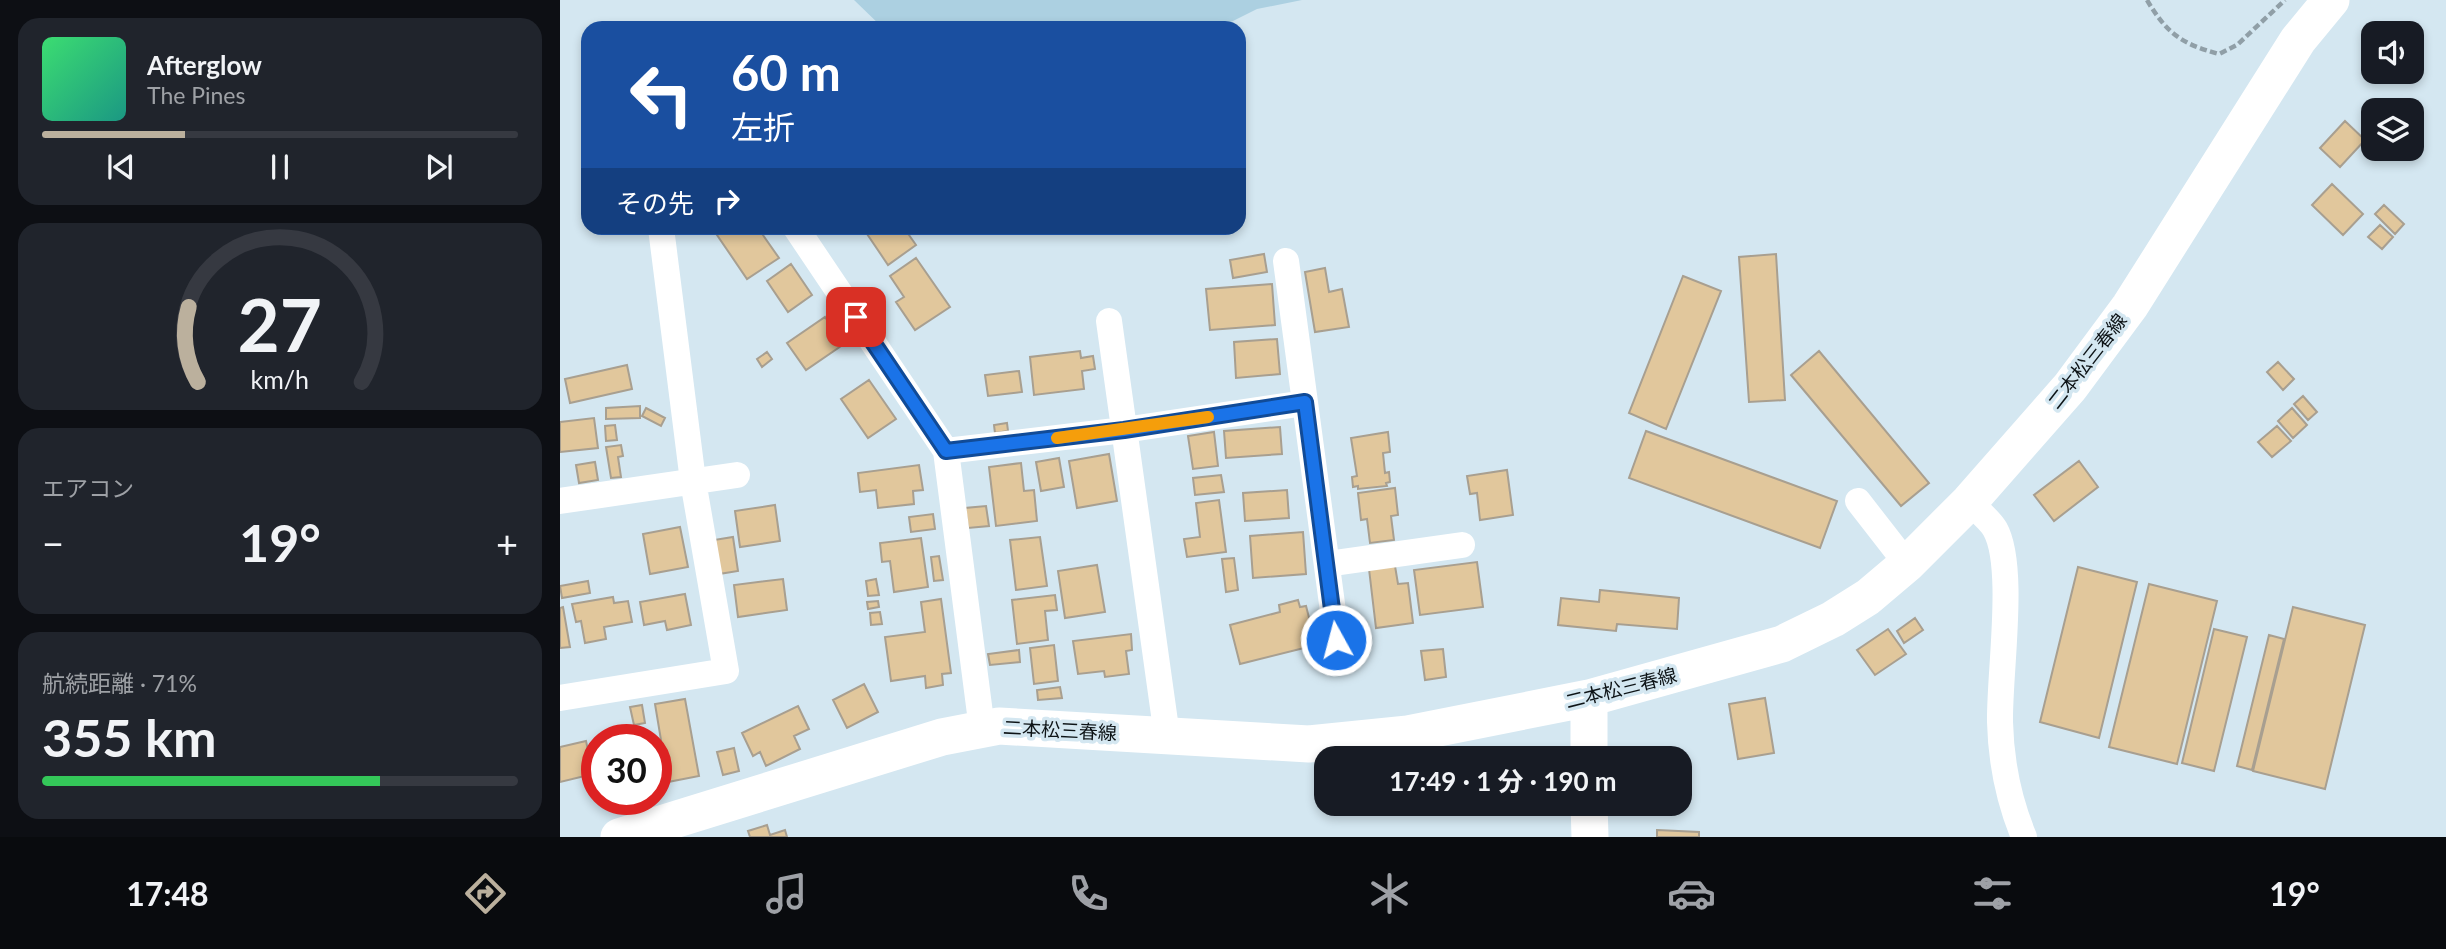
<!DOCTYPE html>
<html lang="ja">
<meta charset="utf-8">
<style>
body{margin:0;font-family:Lato,"Noto Sans JP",sans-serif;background:#20242c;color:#f1f3f6;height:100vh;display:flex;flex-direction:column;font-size:26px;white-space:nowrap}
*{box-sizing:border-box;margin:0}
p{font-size:23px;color:#9ea1a6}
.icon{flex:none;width:38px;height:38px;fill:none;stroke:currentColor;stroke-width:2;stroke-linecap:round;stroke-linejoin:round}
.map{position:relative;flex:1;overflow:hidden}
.drawer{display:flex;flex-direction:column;gap:18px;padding:18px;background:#0d0f14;width:560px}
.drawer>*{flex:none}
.hud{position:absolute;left:21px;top:21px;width:665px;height:214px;border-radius:21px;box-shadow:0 4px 10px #0003;background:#1a4fa0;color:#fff;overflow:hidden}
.tools{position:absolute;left:1801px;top:21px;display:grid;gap:14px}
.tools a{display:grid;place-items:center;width:63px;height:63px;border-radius:14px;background:#171b24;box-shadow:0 4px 10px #0003;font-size:35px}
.speed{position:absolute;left:21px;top:724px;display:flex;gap:14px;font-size:35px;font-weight:700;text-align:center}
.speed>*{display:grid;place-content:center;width:91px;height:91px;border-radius:50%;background:#171b24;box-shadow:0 4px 10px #0003;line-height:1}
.speed .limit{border:10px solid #d22;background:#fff;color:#111}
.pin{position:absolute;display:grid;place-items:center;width:60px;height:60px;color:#fff;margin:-30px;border-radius:14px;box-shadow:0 4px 10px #0006}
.me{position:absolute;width:77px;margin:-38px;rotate:353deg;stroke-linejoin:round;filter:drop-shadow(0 0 5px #0008)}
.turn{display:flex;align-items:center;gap:24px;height:147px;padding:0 35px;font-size:32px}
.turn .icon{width:91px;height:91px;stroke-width:2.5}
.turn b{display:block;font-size:49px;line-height:60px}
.then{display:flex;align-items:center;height:66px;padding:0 35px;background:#0003;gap:14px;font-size:26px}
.big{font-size:52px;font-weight:700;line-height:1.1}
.drawer .card{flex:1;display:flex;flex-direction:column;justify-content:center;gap:10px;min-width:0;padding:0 24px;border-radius:21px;background:#20242c}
.drawer .dial{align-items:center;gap:0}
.dial svg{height:182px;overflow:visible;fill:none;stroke:#363941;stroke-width:7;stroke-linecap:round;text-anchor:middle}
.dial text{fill:#f1f3f6;stroke:none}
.song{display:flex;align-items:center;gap:21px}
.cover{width:84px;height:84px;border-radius:10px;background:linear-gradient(135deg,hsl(140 70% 55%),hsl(170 70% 35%))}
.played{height:7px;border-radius:4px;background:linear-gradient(90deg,#bbb09d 30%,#363941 30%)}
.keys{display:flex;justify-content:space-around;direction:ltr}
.heat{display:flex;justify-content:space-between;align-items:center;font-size:38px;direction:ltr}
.charge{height:10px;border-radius:5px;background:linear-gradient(90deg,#34c759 71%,#363941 0)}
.trip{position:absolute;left:754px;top:746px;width:378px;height:70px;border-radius:21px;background:#171b24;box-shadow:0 4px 10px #0003;font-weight:700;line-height:70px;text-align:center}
.tabs{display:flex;height:112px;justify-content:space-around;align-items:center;background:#090b0e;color:#9ea1a6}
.tabs .icon{width:49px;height:49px}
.tabs .on{color:#bbb09d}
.tabs b{font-size:32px;color:#f1f3f6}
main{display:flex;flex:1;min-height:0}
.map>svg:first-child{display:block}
.green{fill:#acd0e1}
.building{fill:#e1c79c;stroke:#a89f90;stroke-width:2}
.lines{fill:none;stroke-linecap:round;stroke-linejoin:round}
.path{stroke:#909fa7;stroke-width:4.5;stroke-dasharray:7 3.5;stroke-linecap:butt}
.street{stroke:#fff;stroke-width:26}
.secondary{stroke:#fff;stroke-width:37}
.route-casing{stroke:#114b97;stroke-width:18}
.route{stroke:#1a73e8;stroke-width:12}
.slow{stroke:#f59e0b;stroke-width:12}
.labels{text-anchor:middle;stroke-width:7;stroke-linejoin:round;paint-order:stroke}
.street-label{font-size:19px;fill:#0d1316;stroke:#d4e7f1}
</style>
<main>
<section class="drawer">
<div class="card">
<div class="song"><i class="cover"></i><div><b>Afterglow</b><p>The Pines</p></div></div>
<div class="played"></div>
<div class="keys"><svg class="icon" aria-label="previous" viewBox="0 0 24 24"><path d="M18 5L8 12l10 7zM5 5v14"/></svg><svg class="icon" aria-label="pause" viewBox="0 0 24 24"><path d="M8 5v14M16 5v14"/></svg><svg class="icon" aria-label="next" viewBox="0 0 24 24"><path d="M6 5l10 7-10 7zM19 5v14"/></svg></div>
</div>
<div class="card dial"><svg viewBox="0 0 100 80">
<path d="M14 69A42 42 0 1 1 86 69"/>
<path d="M14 69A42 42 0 0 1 10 36" stroke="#bbb09d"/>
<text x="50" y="56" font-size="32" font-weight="700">27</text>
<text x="50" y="72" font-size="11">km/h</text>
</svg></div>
<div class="card"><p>エアコン</p>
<div class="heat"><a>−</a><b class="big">19°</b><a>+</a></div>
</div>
<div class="card"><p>航続距離 · 71%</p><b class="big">355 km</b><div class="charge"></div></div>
</section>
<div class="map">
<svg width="1886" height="837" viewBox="0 0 1886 837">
<rect width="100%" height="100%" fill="#d4e7f1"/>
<path class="green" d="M294 0H742L697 9 659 28H323Z"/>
<path class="building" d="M1785 121 1805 140 1780 167 1760 148Z
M1772 184 1803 214 1783 235 1752 205Z
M1824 205 1844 224 1835 234 1815 214Z
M1820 225 1833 237 1822 249 1808 237Z
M168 228H198L219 258 187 279 157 235Z
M303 228H344L356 245 328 265Z
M704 254 707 272 673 278 670 260Z
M1216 254 1225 400 1189 402 1179 257Z
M356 258 390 307 355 330 336 302 344 297 330 276Z
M231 264 252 295 228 312 207 281Z
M765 268 769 292 782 289 789 327 755 332 745 272Z
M1123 276 1161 291 1106 429 1069 413Z
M712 284 715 325 650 330 646 289Z
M265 317 284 344 246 370 227 343Z
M717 339 720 374 676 378 674 342Z
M520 351 521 358 533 356 535 369 522 371 524 389 474 395 470 357Z
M1259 351 1369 483 1341 506 1231 375Z
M207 352 212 359 202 367 197 359Z
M1718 362 1734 379 1723 390 1707 372Z
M67 365 72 389 10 403 5 379Z
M459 371 462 392 428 396 425 375Z
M309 380 336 419 308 438 281 399Z
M1743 396 1757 412 1748 420 1734 404Z
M80 406V418L46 419V408Z
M86 408 105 418 101 426 82 416Z
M1732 408 1747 425 1733 438 1718 421Z
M34 418 38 448 0 452V422Z
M447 423 448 431 435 433 434 425Z
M55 425 57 440 46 441 45 426Z
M1717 426 1731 441 1712 457 1698 442Z
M720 427 722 454 666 458 664 431Z
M1086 431 1277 501 1260 548 1069 478Z
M654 432 658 466 633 469 628 436Z
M828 432 830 452 823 453 825 473 829 472 830 482 826 483 827 486 798 489V486L793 487 792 477 797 476 791 438Z
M61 445 63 456 58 457 61 477 51 478 46 447Z
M549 454 557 501 517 508 509 461Z
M499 458 504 487 481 491 476 462Z
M1519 461 1538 487 1494 521 1474 495Z
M35 462 38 480 19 483 16 465Z
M461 463 464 491 474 490 477 521 436 526 429 467Z
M359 465 363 490 353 491 354 504 318 508 316 490 300 492 298 473Z
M947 470 953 515 920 520 917 493 910 494 907 476Z
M661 475 664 492 635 495 633 478Z
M835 488 838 515 831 516 834 540 810 543 807 519 801 520 798 493Z
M727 490 729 518 685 521 683 493Z
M659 500 666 552 627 557 624 539 640 537 636 503Z
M215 505 220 541 180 547 175 511Z
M426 506 429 526 408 528 405 508Z
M373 514 375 529 351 532 349 517Z
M120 527 128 567 90 574 83 534Z
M743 532 746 574 693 578 690 536Z
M173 537 178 571 159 574 154 540Z
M480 537 487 586 456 590 450 540Z
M361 538 368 587 334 592 330 561 322 562 320 543Z
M379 556 383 580 374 581 371 557Z
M674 558 678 590 666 592 662 559Z
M917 562 923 607 860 615 854 570Z
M537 565 545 612 505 618 498 571Z
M835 566 838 584 848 583 853 623 816 628 809 569Z
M1518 567 1577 582 1539 738 1480 722Z
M223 579 227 610 178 617 174 585Z
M316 579 319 595 308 596 306 581Z
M28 581 30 593 2 598 0 586Z
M1589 584 1657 601 1617 764 1549 747Z
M1040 590 1119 598 1117 629 1057 624 1056 631 998 625 1001 598 1039 602Z
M125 594 131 625 107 630 105 621 84 625 80 602Z
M495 595 497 610 485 611 488 640 457 644 452 600Z
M53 597 54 603 68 601 72 622 44 627 46 639 25 643 21 621 16 622 12 604Z
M381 599 391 673 382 674 383 685 366 688 365 676 331 681 325 637 365 632 361 602Z
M738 600 740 607 746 606 756 645 680 664 670 625 720 612 719 605Z
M318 601 319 607 308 609 307 602Z
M3 607 10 647 0 648V608Z
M1733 607 1805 625 1765 789 1693 771Z
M320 612 322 624 311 625 310 613Z
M1355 618 1363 630 1344 643 1337 631Z
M1328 629 1346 654 1315 675 1297 650Z
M1654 629 1687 637 1654 771 1622 763Z
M571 634 572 650 566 651 569 674 545 677 544 671 518 674 513 641Z
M1709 635 1724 639 1692 770 1677 766Z
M494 645 498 681 474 684 470 648Z
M883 649 886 677 865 680 861 651Z
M459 650 460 662 430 665 428 654Z
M304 684 318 712 287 728 273 700Z
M500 687 502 698 478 700 477 690Z
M1205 698 1214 753 1178 759 1169 704Z
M125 699 139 776 108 782 95 704Z
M82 705 85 723 74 725 70 707Z
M238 706 249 729 234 736 240 749 206 766 200 752 193 756 182 733Z
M90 733 91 740H51L50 739Z
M26 741 33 774 0 782V747Z
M174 748 179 771 163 775 157 752Z
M207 825 210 835 225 830 227 837H190L188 831Z
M1097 830 1139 832V837H1097Z"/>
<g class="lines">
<path class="path" d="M1587 0C1607 34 1622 44 1659 54L1677 45 1725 0"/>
<path class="street" d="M236 228 386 451 422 729
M726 261 777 641
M549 321 607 736
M386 451 564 430 745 403
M0 501 177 475
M1298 501 1347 564
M1409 502C1417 510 1429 519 1435 529 1456 566 1439 675 1440 722 1441 761 1449 801 1464 837
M767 564 902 545
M0 698 166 671 133 481 101 228"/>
<path class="secondary" d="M1029 698V758
M1029 803 1030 837
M59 837 382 737 439 726 749 744 848 734 1029 698 1222 644 1273 619 1308 597 1347 564 1409 502 1510 387 1570 306 1738 40 1771 0"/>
</g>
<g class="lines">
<defs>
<path id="route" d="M296 317 386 451 564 430 745 402 776 640"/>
</defs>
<use href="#route" class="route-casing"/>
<use href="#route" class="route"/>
<path class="slow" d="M497 438 648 417"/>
</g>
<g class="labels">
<g class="street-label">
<text transform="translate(1527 361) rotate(-52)" y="7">二本松三春線</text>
<text transform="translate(1061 688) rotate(-14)" y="7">二本松三春線</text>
<text transform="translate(500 730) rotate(3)" y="7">二本松三春線</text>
</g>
</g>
</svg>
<div class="tools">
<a><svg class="icon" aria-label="sound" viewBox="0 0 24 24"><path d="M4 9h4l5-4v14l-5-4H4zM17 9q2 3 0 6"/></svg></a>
<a><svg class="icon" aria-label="layers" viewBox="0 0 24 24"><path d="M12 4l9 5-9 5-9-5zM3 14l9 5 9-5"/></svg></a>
</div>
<div class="speed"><div class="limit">30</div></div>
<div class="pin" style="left:296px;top:317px;background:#d93025"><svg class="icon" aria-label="arrive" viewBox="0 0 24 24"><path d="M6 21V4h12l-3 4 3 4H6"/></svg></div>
<svg class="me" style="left:776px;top:640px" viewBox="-20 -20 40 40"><circle r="17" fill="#1a73e8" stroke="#fff" stroke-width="3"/><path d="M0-11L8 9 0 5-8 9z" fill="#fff"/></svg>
<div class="trip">17:49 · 1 分 · 190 m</div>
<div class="hud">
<div class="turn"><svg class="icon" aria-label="left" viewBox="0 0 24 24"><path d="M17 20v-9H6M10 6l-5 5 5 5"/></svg><div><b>60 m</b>左折</div></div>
<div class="then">その先<svg class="icon" aria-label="right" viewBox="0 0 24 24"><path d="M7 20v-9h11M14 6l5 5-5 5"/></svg></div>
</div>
</div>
</main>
<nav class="tabs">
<b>17:48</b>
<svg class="icon on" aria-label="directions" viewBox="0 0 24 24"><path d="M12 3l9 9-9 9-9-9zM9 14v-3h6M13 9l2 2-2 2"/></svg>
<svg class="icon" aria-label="music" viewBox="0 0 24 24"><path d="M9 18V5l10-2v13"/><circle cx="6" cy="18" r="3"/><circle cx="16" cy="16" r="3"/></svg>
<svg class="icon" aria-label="phone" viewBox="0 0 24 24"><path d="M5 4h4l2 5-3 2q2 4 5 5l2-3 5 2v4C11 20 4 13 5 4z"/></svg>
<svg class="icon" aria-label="climate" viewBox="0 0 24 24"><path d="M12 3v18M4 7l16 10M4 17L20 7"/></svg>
<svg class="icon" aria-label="car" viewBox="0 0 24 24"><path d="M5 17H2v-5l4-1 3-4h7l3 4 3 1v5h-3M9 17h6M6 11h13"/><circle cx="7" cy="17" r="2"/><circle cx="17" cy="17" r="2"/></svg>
<svg class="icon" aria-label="filters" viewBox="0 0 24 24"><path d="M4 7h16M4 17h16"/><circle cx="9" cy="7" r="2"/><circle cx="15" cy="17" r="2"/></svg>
<b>19°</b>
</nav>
